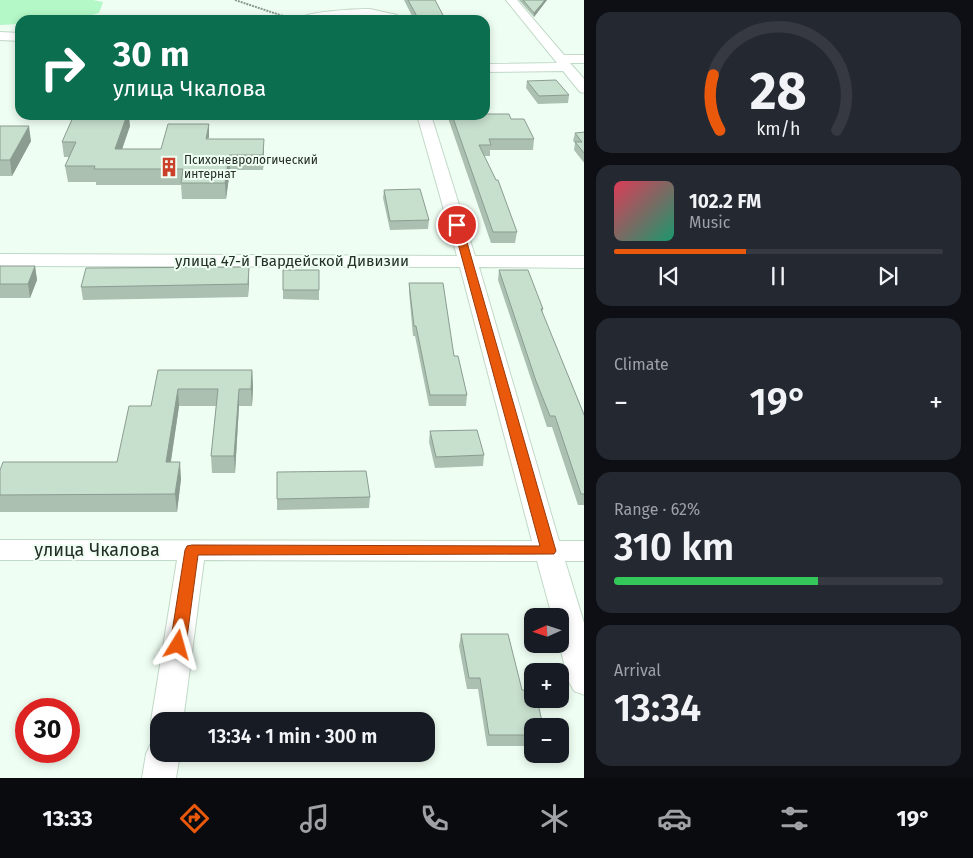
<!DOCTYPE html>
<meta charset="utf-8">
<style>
body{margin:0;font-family:"Fira Sans",sans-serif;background:#242831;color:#f1f3f6;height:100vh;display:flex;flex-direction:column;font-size:19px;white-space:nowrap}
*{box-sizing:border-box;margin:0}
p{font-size:16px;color:#9ea1a6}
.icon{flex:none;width:28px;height:28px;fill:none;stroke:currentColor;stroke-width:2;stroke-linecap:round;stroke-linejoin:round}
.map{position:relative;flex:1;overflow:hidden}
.drawer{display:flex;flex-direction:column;gap:12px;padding:12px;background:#0d0f14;width:389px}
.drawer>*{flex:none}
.hud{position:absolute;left:15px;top:15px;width:475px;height:105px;border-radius:15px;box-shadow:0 2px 8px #0003;background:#0b6e4f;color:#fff;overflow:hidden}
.needle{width:32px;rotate:267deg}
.controls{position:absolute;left:524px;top:608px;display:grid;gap:10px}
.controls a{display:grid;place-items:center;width:45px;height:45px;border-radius:10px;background:#171b24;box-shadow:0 2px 8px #0003;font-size:25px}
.speed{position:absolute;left:15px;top:698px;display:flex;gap:10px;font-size:25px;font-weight:700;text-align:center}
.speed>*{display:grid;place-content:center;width:65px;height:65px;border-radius:50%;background:#171b24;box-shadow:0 2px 8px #0003;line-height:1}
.speed .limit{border:8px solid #d22;background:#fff;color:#111}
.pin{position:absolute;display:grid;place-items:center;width:42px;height:42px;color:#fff;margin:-21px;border:2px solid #fff;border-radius:50%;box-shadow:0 1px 5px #0007}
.me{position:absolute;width:55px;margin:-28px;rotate:8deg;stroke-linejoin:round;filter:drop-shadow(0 0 4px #0008)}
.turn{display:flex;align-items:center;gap:18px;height:105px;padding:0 15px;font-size:22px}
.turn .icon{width:65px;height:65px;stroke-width:2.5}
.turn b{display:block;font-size:35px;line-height:42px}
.big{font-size:38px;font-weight:600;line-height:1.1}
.drawer .tile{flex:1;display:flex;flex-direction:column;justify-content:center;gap:8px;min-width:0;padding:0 18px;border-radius:15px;background:#242831}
.drawer .dial{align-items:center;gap:0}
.dial svg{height:130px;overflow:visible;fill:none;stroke:#363941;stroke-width:7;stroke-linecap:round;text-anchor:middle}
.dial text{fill:#f1f3f6;stroke:none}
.song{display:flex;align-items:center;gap:15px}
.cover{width:60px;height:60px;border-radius:8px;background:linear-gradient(135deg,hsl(350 70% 55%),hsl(160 70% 35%))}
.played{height:5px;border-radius:2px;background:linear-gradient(90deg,#ea580c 40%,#363941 40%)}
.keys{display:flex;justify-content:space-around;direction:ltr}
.heat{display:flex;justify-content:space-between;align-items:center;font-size:28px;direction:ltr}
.charge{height:8px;border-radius:4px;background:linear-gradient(90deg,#34c759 62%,#363941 0)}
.trip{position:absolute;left:150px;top:712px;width:285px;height:50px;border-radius:15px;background:#171b24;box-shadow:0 2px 8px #0003;font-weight:600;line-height:50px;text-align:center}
.tabs{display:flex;height:80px;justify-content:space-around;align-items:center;background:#090b0e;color:#9ea1a6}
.tabs .icon{width:35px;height:35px}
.tabs .on{color:#ea580c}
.tabs b{font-size:22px;color:#f1f3f6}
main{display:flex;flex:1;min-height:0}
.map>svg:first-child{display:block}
.green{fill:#b4f8c7}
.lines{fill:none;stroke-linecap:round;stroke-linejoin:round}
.minor-casing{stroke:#c1d9c7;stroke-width:2}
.path{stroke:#8a968d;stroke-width:2;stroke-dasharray:2 1;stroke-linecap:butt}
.minor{fill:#fff;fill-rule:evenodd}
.wall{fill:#abc0b0}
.shaded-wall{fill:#8b9c90}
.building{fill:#c7dfcd;stroke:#8b9c90}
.route{fill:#ea580c;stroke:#983908}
.labels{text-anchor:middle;stroke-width:4;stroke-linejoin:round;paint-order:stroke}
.far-poi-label{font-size:12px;fill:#242d26;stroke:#effef3;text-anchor:start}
.street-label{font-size:15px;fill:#242d26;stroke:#effef3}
.near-street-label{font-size:18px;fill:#242d26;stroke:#effef3}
</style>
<main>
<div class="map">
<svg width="585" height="778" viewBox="0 0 585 778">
<rect width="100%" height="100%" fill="#effef3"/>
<path class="green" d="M0 0H93L103 2 99 13 74 20H20V24L0 25Z"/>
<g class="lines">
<defs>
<path id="minor" d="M506 0H517L564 55H585V63H570L585 80V93L580 92 563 71 485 72V64L557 63Z
M370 9 397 15 400 20 359 16 321 20H296C305 11 356 9 370 9Z
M0 32 20 33V41L0 40Z
M417 115H431L475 256H585V268L479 267 559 541H585V561H565L585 626V695L574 691 569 682 559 644 560 616H552L537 561 204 560 183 721H159V732L156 731 151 721 177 560H0V540L532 541 460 267 0 266V254L457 256Z
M159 741V754H180L176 778H142L146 754 151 743Z"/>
</defs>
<use href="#minor" class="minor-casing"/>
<path class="path" d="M235 0 286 17"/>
<use href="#minor" class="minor"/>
</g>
<path class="wall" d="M404 0H435L444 17V20H414Z
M519 0H547L534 17Z
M527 81 569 95 568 103 538 104 526 88Z
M438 115H485L511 119 534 139 533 150H490V156H484L517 232 515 243H491L447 115Z
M0 126 31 141 12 176H0Z
M130 126 122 149H161L209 139 264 154 263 170H230L226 199H182L181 185H96V182H68L65 166 69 157H64L62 142Z
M585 132V164L574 150 575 143 573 141 575 133Z
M384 190 429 220 428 229 390 230 383 198Z
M0 266H35L37 280 30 298H0Z
M319 270V300L283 299V290Z
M499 270 543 309 542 313 585 417V505H578L552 427H547L498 280Z
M249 280 248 297 83 300 81 287Z
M409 283 454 356 467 395 466 406H429L415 336H413L409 292Z
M158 370H252L253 387 252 406H239L235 473H212L211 456 216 406H179L171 462 181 479 177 512H0V470L117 462 151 406Z
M430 431 484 455 483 466 435 468 429 442Z
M277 472 370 497 369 508 277 510Z
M461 634 522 690 532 726V746H487L478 689H467L459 646Z"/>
<path class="shaded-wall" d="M545 0H547L534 17V13Z
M127 115H129L130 126 117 164 115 149Z
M209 124V138L206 139Z
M29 126 31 141 12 176 10 160Z
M264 139V154L263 170V155Z
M229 155 230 170 226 199 225 183Z
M35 266 37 280 30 298 28 284Z
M249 267V280L248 297V284Z
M252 370 253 387 252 406 251 389Z
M178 389 179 406 168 479 166 462Z
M239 389V406L235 473 234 456Z
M180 462 181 479 177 512 175 494Z"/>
<path class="building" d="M408 0H435L444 17H440L442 20H419Z
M523 0H545L534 13Z
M556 80 569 95 539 96 527 81Z
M485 114H509L511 119H524L534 139H489L491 145H479L496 180H498L517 232H493L452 115H485Z
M74 115H127L115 149H161L168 124H209L206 139H264L263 155H229L225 183H181L183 169H94L95 166H65L76 142H62Z
M0 126H29L10 160H0Z
M585 132V154L575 142H582L575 133Z
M420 189 429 220 390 221 384 190Z
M0 266H35L28 284H0Z
M249 267 248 284 81 287 86 268Z
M283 270H319V290H283Z
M499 270H528L543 309H541L585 417V494H581L555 416H550L536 381Z
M409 283H443L454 356H458L467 395H430L416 326H414Z
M158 370H252L251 389H239L234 456H211L218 389H178L166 462H180L175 494 0 495V470L3 462H117L129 406H151Z
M477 430 484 455 436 457 430 431Z
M366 471 370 497 277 499V472Z
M461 634H508L522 690H532V699H537L543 726H532V735H489L480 678H469Z"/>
<path class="route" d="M454 223H460L462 225 556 551 554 554 198 555 186 645 184 649 178 651 173 649 170 645 185 550 187 546 192 545 540 546 453 225Z"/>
<defs>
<symbol id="building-bare" viewBox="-9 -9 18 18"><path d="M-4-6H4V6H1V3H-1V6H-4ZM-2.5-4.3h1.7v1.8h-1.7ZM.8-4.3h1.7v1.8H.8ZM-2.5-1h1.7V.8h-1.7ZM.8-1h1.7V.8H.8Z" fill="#cc4029" stroke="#effef3" stroke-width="2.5" paint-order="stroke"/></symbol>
</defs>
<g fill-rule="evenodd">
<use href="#building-bare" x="155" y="153" width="28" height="28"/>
</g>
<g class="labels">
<g class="far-poi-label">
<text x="184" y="164">Психоневрологический<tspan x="184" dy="14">интернат</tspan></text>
</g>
<g class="street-label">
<text x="292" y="266">улица 47-й Гвардейской Дивизии</text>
</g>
<g class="near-street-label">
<text x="97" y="556">улица Чкалова</text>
</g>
</g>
</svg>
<div class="controls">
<a><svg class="needle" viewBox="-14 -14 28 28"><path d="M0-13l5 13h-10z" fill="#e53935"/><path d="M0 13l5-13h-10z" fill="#9ea1a6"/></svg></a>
<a>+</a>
<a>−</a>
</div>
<div class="speed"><div class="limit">30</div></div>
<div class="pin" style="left:457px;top:225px;background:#d93025"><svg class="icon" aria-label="arrive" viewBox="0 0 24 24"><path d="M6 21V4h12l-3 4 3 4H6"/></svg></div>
<svg class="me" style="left:178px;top:645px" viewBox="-20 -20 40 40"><path d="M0-17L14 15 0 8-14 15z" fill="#ea580c" stroke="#fff" stroke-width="4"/></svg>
<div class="trip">13:34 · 1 min · 300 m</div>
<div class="hud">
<div class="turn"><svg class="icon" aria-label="right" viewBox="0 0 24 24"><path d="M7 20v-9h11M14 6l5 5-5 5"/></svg><div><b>30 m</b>улица Чкалова</div></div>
</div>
</div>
<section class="drawer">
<div class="tile dial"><svg viewBox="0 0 100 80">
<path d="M14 69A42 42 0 1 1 86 69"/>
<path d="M14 69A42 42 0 0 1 10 35" stroke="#ea580c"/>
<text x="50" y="56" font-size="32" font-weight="700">28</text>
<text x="50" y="72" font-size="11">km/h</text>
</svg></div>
<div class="tile">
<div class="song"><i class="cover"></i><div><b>102.2 FM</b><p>Music</p></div></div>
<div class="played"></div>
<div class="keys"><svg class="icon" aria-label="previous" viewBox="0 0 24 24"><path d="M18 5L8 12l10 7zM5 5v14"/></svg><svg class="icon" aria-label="pause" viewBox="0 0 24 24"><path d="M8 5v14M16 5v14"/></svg><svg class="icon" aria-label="next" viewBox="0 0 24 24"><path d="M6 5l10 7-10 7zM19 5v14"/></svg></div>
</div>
<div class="tile"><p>Climate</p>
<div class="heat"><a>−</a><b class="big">19°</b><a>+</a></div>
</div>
<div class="tile"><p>Range · 62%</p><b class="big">310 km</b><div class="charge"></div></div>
<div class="tile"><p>Arrival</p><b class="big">13:34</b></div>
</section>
</main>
<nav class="tabs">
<b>13:33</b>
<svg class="icon on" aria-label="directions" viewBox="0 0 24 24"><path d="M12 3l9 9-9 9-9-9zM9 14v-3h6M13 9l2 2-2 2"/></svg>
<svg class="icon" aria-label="music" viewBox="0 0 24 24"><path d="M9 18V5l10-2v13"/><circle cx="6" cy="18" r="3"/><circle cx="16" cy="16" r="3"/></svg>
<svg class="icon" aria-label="phone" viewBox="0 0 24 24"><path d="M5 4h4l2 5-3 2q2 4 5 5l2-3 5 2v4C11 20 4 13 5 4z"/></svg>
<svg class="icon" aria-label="climate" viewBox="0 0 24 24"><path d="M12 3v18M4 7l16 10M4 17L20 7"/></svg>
<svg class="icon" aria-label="car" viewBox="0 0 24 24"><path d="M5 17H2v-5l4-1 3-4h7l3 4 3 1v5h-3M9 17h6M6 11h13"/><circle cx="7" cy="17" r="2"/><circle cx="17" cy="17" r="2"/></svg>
<svg class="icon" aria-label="filters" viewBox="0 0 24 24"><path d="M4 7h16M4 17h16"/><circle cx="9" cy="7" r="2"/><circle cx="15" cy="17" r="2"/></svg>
<b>19°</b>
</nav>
